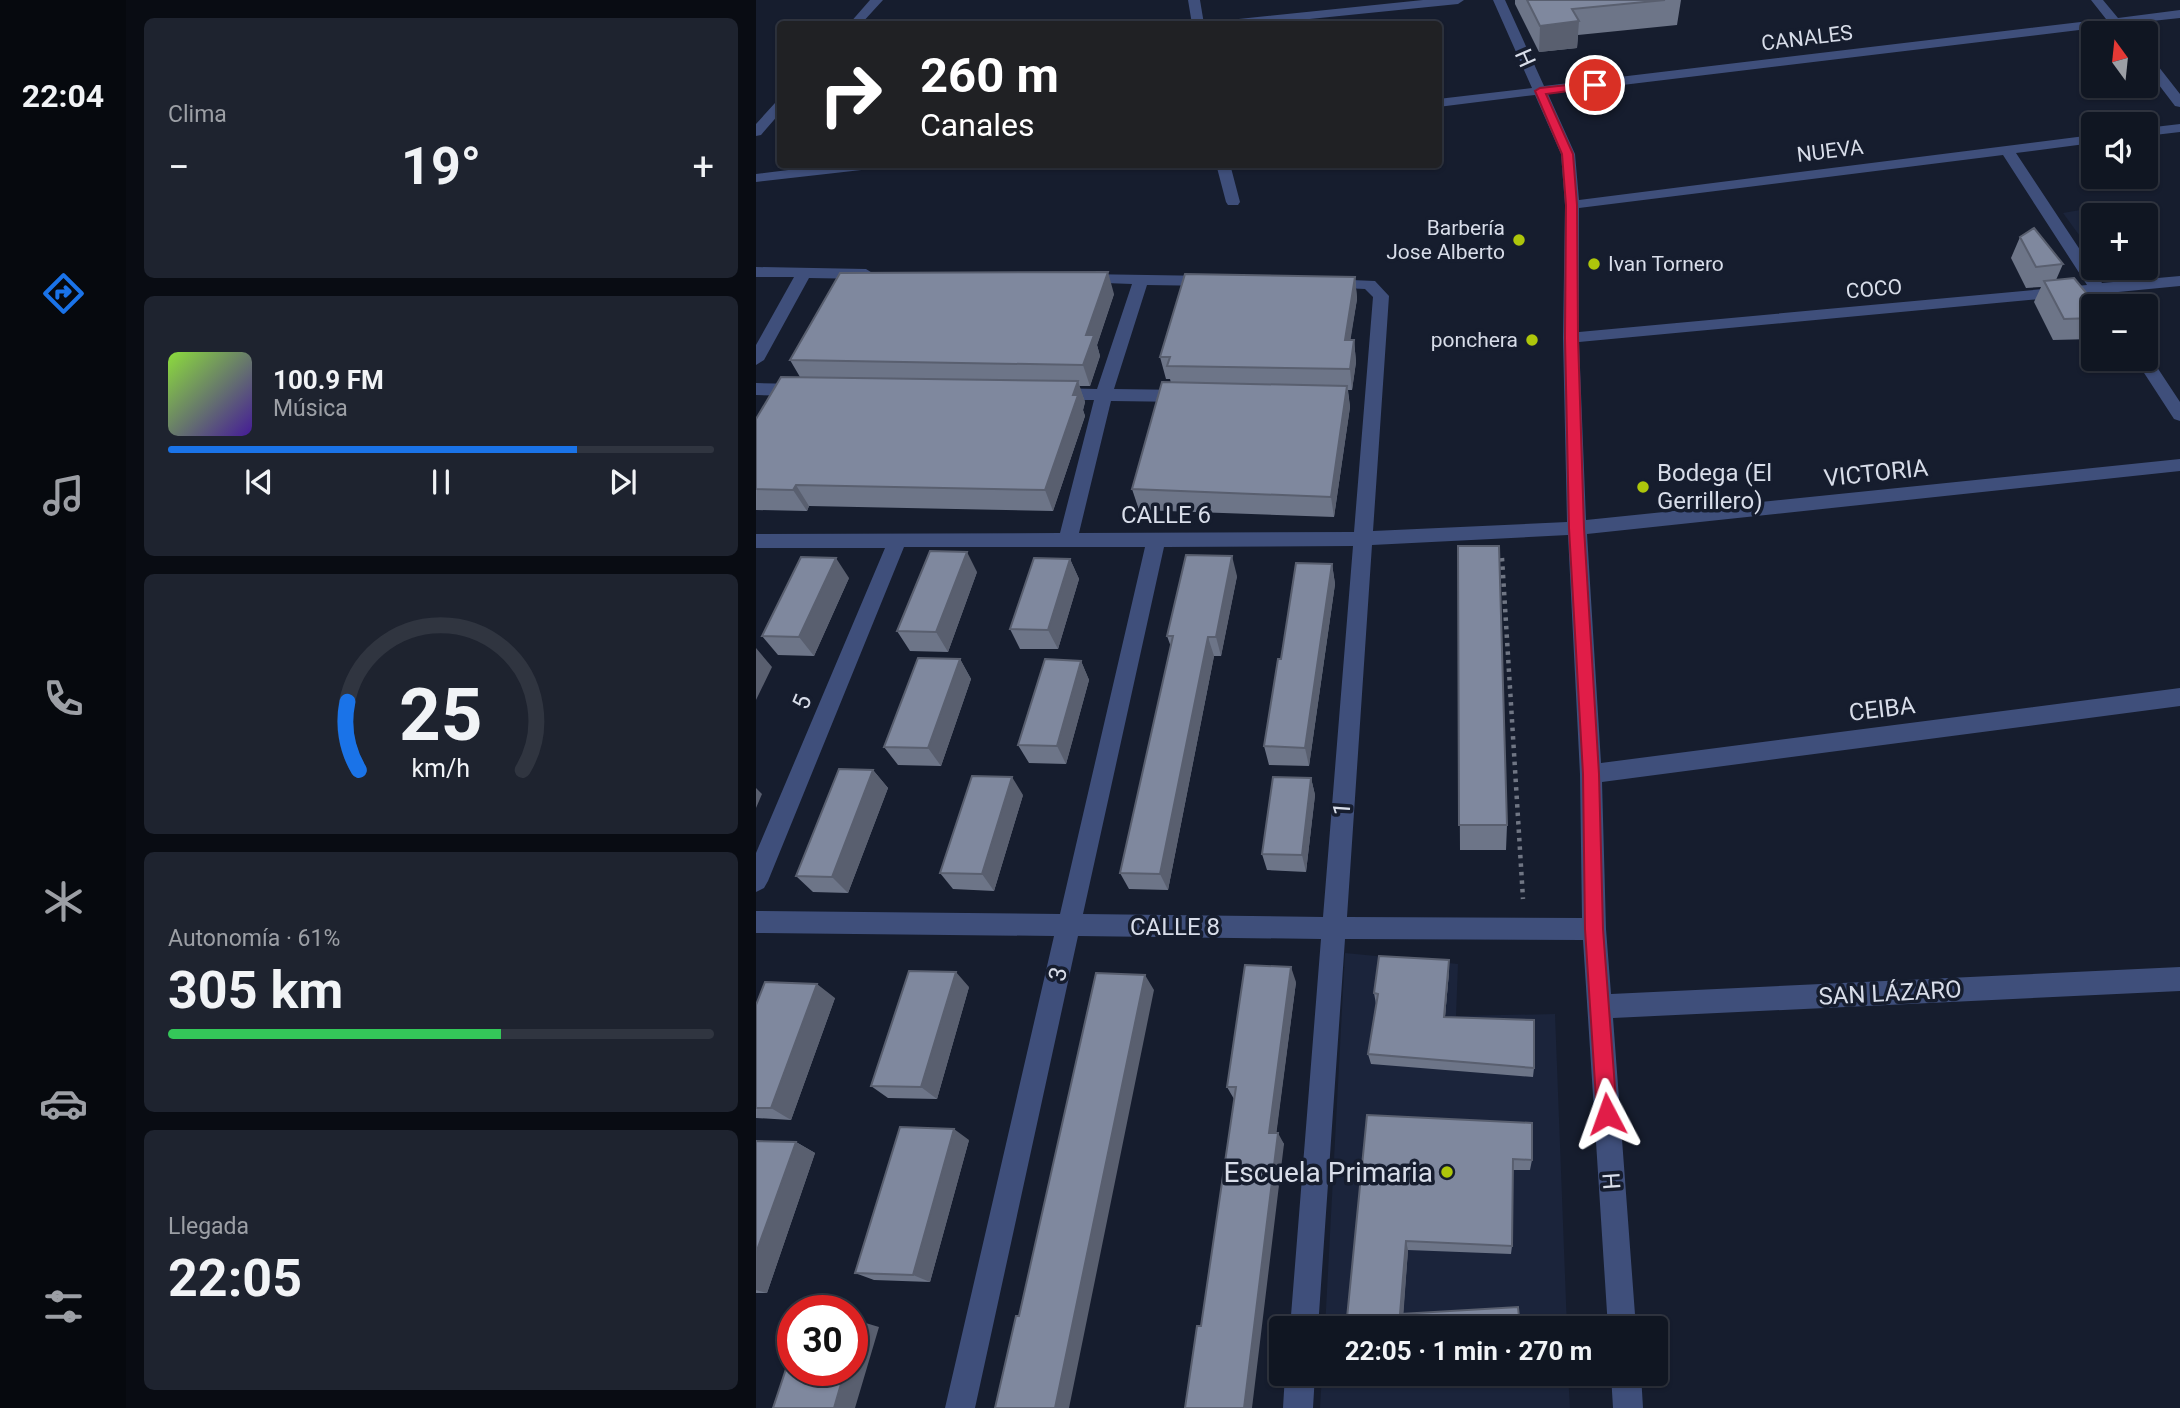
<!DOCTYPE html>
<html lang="es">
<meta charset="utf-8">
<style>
body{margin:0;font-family:Roboto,sans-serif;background:#1e232f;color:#f1f3f6;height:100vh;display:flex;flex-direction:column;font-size:26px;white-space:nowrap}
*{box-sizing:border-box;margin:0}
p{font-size:23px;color:#9c9fa5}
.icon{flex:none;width:38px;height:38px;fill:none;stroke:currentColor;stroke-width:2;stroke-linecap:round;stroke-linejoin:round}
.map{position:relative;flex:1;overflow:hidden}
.side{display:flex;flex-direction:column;gap:18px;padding:18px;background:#090c13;width:630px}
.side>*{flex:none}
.guide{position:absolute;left:21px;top:21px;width:665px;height:147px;border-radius:7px;box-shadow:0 2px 5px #0004,0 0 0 2px #303540;background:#202124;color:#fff;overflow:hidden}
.needle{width:46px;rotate:345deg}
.buttons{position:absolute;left:1325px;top:21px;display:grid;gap:14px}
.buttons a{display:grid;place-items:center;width:77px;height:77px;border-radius:7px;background:#101622;box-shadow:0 2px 5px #0004,0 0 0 2px #303540;font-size:35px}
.speed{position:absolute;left:21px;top:1295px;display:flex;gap:14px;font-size:35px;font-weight:700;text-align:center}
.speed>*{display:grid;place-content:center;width:91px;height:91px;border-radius:50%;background:#101622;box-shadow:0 2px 5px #0004,0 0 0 2px #303540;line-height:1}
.speed .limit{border:10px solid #d22;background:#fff;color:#111}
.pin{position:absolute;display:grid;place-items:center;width:60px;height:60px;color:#fff;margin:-30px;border:4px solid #fff;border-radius:50%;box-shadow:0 2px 7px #0007}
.me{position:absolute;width:77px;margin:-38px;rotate:356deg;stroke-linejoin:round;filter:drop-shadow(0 0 5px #0008)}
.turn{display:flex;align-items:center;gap:24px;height:147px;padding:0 28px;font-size:32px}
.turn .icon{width:91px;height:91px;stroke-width:2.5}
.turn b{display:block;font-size:49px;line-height:60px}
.big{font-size:52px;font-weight:700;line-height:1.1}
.side .tile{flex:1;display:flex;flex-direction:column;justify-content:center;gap:10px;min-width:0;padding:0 24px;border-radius:10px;background:#1e232f}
.side .dial{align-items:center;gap:0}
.dial svg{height:182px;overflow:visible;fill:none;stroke:#303540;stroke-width:7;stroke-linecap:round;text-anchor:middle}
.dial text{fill:#f1f3f6;stroke:none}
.song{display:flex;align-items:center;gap:21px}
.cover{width:84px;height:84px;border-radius:10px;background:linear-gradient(135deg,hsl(90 70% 55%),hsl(260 70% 35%))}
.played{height:7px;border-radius:4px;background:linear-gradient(90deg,#1a73e8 75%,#303540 75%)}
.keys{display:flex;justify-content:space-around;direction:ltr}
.heat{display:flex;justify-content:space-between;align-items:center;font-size:38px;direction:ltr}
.charge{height:10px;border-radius:5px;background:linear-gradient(90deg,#34c759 61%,#303540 0)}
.trip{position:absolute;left:513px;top:1316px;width:399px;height:70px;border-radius:7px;background:#101622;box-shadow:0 2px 5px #0004,0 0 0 2px #303540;font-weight:700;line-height:70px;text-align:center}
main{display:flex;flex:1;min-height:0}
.tab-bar{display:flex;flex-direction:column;width:126px;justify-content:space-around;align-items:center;background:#06090e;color:#9c9fa5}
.tab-bar .icon{width:49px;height:49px}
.tab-bar .active{color:#1a73e8}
.tab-bar b{font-size:32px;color:#f1f3f6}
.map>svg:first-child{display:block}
.built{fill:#1b243b}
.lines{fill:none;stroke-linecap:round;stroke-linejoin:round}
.path{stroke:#707684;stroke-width:4.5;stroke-dasharray:3.5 5;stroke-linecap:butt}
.minor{fill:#3f4f7b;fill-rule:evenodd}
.wall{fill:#6d7588}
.shaded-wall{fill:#595f6f}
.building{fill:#7f889e;stroke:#595f6f;stroke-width:2}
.route{fill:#e11d48;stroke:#92132f;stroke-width:2}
.poi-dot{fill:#aec60b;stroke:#161d2e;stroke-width:2.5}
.labels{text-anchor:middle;stroke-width:7;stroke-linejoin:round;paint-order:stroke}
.far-street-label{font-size:21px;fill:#d8dde9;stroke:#161d2e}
.far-poi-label{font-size:21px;fill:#d8dde9;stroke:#161d2e;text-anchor:end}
.street-label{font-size:24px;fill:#d8dde9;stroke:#161d2e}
.poi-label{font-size:24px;fill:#d8dde9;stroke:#161d2e;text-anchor:start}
.near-poi-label{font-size:28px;fill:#d8dde9;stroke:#161d2e;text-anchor:end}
</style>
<main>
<nav class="tab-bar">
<b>22:04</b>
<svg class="icon active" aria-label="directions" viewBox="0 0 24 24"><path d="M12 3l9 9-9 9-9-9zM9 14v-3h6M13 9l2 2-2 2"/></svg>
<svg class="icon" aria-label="music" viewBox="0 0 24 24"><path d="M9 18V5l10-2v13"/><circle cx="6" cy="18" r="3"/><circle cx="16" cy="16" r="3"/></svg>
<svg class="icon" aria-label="phone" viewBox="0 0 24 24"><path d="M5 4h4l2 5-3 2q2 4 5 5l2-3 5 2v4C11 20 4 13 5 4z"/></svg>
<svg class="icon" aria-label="climate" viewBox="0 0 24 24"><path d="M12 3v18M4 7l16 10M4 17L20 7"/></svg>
<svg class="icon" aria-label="car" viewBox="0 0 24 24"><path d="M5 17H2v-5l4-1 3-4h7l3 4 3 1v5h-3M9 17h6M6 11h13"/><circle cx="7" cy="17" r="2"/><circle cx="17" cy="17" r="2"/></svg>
<svg class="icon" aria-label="filters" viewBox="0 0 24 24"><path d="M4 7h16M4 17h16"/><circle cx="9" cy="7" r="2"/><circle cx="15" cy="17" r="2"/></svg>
</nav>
<section class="side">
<div class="tile"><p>Clima</p>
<div class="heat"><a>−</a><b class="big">19°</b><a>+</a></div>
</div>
<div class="tile">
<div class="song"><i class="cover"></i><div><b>100.9 FM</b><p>Música</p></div></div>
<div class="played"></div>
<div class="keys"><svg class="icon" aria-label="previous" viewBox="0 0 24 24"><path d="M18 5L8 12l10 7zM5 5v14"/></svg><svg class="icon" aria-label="pause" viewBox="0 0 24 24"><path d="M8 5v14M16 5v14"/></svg><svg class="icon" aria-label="next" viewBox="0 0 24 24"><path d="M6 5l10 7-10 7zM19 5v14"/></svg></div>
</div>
<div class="tile dial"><svg viewBox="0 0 100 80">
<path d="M14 69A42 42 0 1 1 86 69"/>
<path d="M14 69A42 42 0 0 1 9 39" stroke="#1a73e8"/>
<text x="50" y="56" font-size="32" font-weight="700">25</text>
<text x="50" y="72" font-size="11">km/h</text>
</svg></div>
<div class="tile"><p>Autonomía · 61%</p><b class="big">305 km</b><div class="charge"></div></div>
<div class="tile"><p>Llegada</p><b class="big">22:05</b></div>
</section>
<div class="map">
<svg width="1424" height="1408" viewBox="0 0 1424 1408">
<rect width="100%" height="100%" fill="#161d2e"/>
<path class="built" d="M1330 209 1337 217V238L1326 239 1307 213Z
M589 953 702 964 700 1016 799 1014 811 1328H569Z
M566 1374H812L814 1408H564Z"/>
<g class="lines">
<path class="path" d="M746 558 767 899"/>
<path class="minor" d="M114 0H127L105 24H93Z
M432 0H444L448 24H436Z
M667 0H708L702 4 503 24H467L473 20Z
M737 0H749L788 86 1350 19 1335 0H1347L1362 18 1424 10V18L1368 24 1370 28 1364 32 1356 26 792 94 819 154 823 200 1337 135V143L1260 153 1346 283 1424 276V286L1352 293 1361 306H1345L1337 294 823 342 830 520 1424 459V471L831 534 845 763 1424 688V706L846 782 850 929 855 994 1424 967V991L857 1018 880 1328H852L827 940 589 939 562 1328H534L565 939 322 936 219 1408H189L298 936 0 933V911L304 914 389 547H148L12 881 8 888 0 892V853L129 548H0V534L304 533 338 400H297L288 394 297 388 341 389 376 284 322 282 320 279 328 274 456 276 464 281 456 286 391 285 358 389 430 390 439 396 430 402 355 401 323 533 598 532 617 297 609 289 566 287 564 284 566 281 572 279 619 281 633 296 617 531 811 522 807 338 809 205 805 154 779 95 682 107V99L776 88ZM1247 155 1331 285 823 332V208ZM812 535 824 774 826 918 591 917 616 545ZM597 546 567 917 327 914 408 547Z
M1390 56 1395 57 1424 94V107L1419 106 1390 68Z
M24 102V113L5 135 0 136V124L19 103Z
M1424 124V132L1390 136V128Z
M81 164H130L123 168 0 182V174Z
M460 164H474L484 202 482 205H472L470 202Z
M0 267 110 269 118 274 110 279 53 278 8 360 0 365V345L38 277H0Z
M1390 354 1393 355 1424 402V421L1418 419 1379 359H1390Z
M0 383 45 384 54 390 45 396 0 395Z
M529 1374H559L557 1408H527Z
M855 1374H885L887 1408H857Z"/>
</g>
<path class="wall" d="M759 0H925L921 25 822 35 821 48 783 52 759 4Z
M1264 237 1307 264 1300 280 1337 306V339L1297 340 1278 302 1285 287 1270 288 1255 258Z
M599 277 601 299 594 340H598L600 362 596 390H592L594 407 578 517 383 510 376 489 415 383 414 379H410L404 357Z
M358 294 341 345 344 356 334 386H323L329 402 327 410 329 416 297 511 53 506 51 511 0 510V419L44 377 34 360Z
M702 546 751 825 750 850H704Z
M314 559 323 579 302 649H264L254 629Z
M576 564 579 584 553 766 513 765 508 746 525 659Z
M221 572 192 652 154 651 141 631Z
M481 576 465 656H458L412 890 373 889 364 873 415 647 411 636Z
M93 578 58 656 22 655 6 636Z
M204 659 215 679 185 766 142 765 128 747Z
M325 661 333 680 310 764 273 763 262 745Z
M117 770 132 788 92 893 57 892 40 876Z
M555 778 559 795 550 872 511 870 506 854Z
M267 795 238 891 197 889 184 873Z
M693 960V972L689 1017 778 1068 777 1077 615 1064 612 1054 620 1004 618 993Z
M540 982 520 1133 528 1144 445 1326 478 1099 471 1087Z
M213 987 181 1099 132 1098 115 1086Z
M79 998 35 1120 0 1118V1005Z
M611 1115 776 1160 774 1170H757L756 1246 755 1254 652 1250 647 1314 590 1328Z
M213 1140 174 1282 118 1280 99 1273Z
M0 1141 40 1142 59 1153 11 1293H0Z"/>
<path class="shaded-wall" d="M823 21 821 48 783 52 784 26Z
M352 272 358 294 341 345 344 356 334 386 327 365 330 335Z
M599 277 601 299 591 362 589 340Z
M598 340 600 362 596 390 594 369Z
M322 381 329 402 327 410 329 416 297 511 289 490Z
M591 386 594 407 578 517 575 497Z
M40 485 53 506 51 511 37 490Z
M211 552 221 572 192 652 180 632Z
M476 556 481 576 465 656 460 637Z
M80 558 93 578 58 656 43 637Z
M314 559 323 579 302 649 292 630Z
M576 564 579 584 553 766 549 748Z
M452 637 458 656 412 890 404 874Z
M0 648 16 667 0 700Z
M204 659 215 679 185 766 172 748Z
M325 661 333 680 310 764 301 746Z
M117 770 132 788 92 893 76 877Z
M256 777 267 795 238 891 226 874Z
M555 778 559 795 550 872 546 855Z
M0 788 6 794 0 808Z
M693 960V972L688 1027V1017Z
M535 967 540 982 519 1144 513 1133Z
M200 972 213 987 181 1099 165 1087Z
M389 975 398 990 313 1408H299Z
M61 984 79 998 35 1120 15 1108Z
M198 1129 213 1140 174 1282 157 1275Z
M522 1133 528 1144 496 1408H488Z
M40 1142 59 1153 11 1293 0 1290V1253Z
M650 1241 652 1250 647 1320 644 1314Z
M103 1321 123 1327 99 1408H78L89 1370H96V1345Z"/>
<path class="building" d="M771 0H909L816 9 823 21 784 26Z
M1278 228 1307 264 1280 267 1264 237Z
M352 272 330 335H338L327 365 34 360 84 273Z
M429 274 599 277 589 340H598L594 369 411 366 414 357H404Z
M1318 278 1341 306H1337V318L1308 319 1288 281Z
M25 377 322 381 317 395H322L289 490 40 485 37 490 0 489V419Z
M406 382 591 386 575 497 376 489Z
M702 546H743L751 825H703Z
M174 551 211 552 180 632 141 631Z
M430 555 476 556 460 637H452L404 874 364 873 417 636H411Z
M45 557 80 558 43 637 6 636Z
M278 558 314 559 292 630 254 629Z
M540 563 576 564 549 748 508 746 522 659H525Z
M162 658 204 659 172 748 128 747Z
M289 659 325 661 301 746 262 745Z
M83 769 117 770 76 877 40 876Z
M216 776 256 777 226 874 184 873Z
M517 777 555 778 546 855 506 854Z
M623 956 693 960 688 1017 778 1020V1068L612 1054 622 994 618 993Z
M489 965 535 967 513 1133H522L488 1408H429L441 1326H445L480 1087H471Z
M153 971 200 972 165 1087 115 1086Z
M340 973 389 975 299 1408H239L260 1316H263Z
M9 982 61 984 15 1108H0V1005Z
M611 1115 776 1123V1160L757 1159 756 1246 650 1241 644 1314 762 1307 764 1328H590Z
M144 1127 198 1129 157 1275 99 1273Z
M0 1141 40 1142 0 1253Z
M96 1320 103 1321 96 1345Z
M37 1348V1370H89L78 1408H17Z"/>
<path class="route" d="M839 82 844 85 842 87 790 94 817 154 821 205 822 338 828 528 843 774 847 929 861 1114 858 1121 851 1124 844 1121 841 1114 829 929 827 774 813 528 809 338 810 205 806 154 779 91 784 88Z"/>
<g class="poi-dot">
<circle cx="763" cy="240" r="7"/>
<circle cx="838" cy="264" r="7"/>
<circle cx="776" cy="340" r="7"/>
<circle cx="887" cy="487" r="7"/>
<circle cx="691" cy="1172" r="7"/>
</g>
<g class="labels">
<g class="far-street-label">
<text transform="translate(1051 38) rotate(-7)" y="7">CANALES</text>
<text transform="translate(1074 151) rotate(-7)" y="7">NUEVA</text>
<text transform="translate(1118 289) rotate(-5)" y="7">COCO</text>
</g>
<g class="far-poi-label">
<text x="749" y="235">Barbería<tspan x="749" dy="24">Jose Alberto</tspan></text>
<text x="852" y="271" text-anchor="start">Ivan Tornero</text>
<text x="762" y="347">ponchera</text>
</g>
<g class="street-label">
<text transform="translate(769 58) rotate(66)" y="8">H</text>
<text transform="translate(1120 473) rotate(-6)" y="8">VICTORIA</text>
<text x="410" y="523">CALLE 6</text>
<text transform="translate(46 702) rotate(-67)" y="8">5</text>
<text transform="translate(1126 709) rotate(-7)" y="8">CEIBA</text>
<text transform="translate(586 809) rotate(-86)" y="8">1</text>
<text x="419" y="935">CALLE 8</text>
<text transform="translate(302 974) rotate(-77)" y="8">3</text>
<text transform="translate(1134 993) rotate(-3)" y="8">SAN LÁZARO</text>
<text transform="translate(856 1181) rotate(-94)" y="8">H</text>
</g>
<g class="poi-label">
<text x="901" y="481">Bodega (El<tspan x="901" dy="28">Gerrillero)</tspan></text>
</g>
<g class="near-poi-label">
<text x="677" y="1182">Escuela Primaria</text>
</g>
</g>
</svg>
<div class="buttons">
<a><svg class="needle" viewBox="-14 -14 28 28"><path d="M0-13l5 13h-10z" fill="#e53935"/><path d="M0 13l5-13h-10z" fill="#9c9fa5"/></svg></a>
<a><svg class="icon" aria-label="sound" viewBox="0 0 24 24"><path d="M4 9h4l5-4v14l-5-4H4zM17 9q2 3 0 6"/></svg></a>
<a>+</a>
<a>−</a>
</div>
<div class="speed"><div class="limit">30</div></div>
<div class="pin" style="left:839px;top:85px;background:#d93025"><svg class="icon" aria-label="arrive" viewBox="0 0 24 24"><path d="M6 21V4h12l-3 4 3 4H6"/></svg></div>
<svg class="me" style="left:851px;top:1114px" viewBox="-20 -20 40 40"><path d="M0-17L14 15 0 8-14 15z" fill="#e11d48" stroke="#fff" stroke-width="4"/></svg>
<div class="trip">22:05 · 1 min · 270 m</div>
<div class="guide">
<div class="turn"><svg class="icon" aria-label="right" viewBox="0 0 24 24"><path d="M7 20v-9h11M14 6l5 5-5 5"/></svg><div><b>260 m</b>Canales</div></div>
</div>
</div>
</main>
